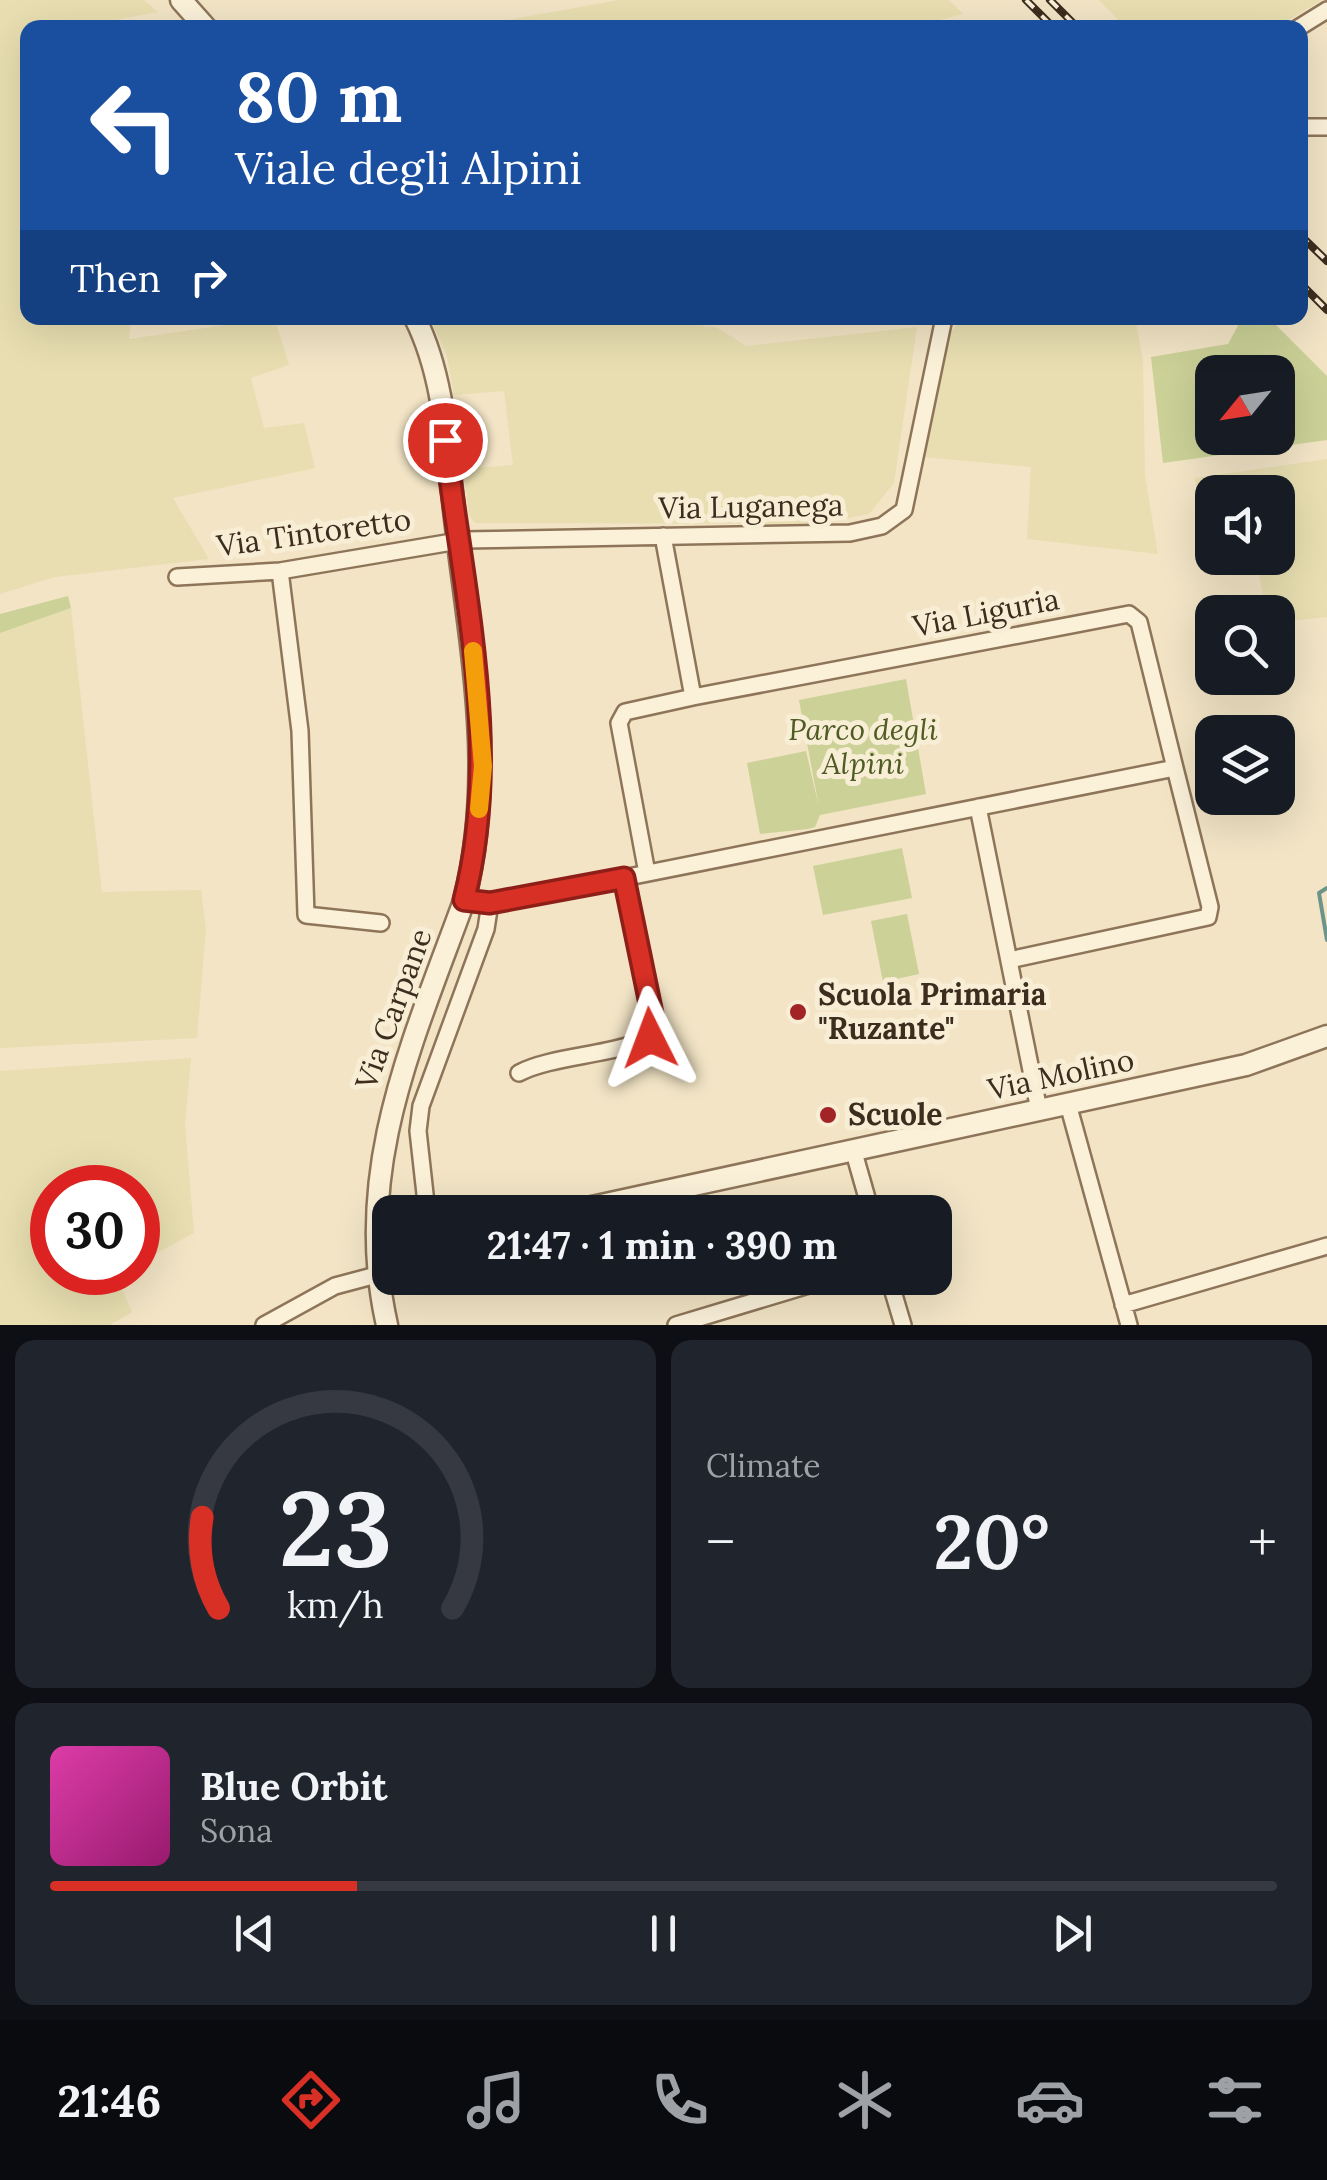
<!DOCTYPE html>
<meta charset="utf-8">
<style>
body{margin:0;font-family:Lora,serif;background:#20242c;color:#f1f3f6;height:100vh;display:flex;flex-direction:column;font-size:38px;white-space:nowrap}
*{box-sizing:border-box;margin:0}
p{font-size:32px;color:#9ea1a6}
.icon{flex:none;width:55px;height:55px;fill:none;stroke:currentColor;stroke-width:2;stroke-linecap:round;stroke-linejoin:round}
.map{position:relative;height:1325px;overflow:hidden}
.panel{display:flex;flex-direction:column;gap:15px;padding:15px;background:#0d0f14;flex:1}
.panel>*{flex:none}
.top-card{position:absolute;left:20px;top:20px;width:1288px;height:305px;border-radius:20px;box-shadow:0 10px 40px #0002;background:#1a4fa0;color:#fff;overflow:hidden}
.needle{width:65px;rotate:240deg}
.controls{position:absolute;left:1195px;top:355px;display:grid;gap:20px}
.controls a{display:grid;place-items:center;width:100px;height:100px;border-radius:20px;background:#171b24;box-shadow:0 10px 40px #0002;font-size:50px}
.speed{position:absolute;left:30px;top:1165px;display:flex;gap:20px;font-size:50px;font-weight:700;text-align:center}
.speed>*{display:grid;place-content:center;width:130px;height:130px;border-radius:50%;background:#171b24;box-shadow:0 10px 40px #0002;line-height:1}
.speed .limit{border:15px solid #d22;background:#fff;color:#111}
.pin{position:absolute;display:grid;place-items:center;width:85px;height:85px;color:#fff;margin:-42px;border:5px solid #fff;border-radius:50%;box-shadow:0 2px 10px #0007}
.me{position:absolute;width:110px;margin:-55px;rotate:357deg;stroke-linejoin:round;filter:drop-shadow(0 0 8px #0008)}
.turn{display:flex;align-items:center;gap:35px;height:210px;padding:0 50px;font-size:45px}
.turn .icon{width:130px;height:130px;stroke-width:2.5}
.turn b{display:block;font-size:70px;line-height:85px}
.then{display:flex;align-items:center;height:95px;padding:0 50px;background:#0003;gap:20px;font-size:38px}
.big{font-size:75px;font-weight:800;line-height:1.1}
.panel .tile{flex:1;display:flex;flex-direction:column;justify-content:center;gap:15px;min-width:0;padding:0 35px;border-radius:20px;background:#20242c}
.panel .dial{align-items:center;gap:0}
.dial svg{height:260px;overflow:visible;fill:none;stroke:#363941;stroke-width:7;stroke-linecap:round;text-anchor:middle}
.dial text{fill:#f1f3f6;stroke:none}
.song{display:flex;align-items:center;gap:30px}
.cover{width:120px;height:120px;border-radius:15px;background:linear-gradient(135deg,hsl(320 70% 55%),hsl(320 70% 35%))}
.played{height:10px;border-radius:5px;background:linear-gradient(90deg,#d93025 25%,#363941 25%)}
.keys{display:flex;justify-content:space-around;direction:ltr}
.heat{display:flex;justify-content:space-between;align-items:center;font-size:55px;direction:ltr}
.panel .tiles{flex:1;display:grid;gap:15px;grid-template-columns:1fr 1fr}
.tile:last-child{grid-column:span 2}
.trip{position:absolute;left:372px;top:1195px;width:580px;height:100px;border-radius:20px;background:#171b24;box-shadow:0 10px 40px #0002;font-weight:800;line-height:100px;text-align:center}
.tab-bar{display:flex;height:160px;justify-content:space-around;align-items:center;background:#090b0e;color:#9ea1a6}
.tab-bar .icon{width:70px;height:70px}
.tab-bar .on{color:#d93025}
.tab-bar b{font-size:45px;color:#f1f3f6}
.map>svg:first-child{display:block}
.farmland{fill:#e8deb1;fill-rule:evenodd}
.green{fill:#cbd197;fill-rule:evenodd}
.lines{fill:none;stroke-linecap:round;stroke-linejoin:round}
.stream{stroke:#6c948a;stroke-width:4}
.minor-casing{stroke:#8e7559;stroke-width:20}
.tertiary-casing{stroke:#8e7559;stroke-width:25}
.minor{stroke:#fbf1d9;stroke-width:15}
.tertiary{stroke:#fbf1d9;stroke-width:20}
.rail-casing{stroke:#3d2d1e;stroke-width:8}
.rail{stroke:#f8eed5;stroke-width:4;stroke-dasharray:11;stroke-linecap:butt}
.route-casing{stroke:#8d1f18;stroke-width:25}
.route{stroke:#d93025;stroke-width:18}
.slow{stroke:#f59e0b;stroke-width:18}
.poi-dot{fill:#a22427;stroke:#f8eed5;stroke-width:4}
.labels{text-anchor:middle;stroke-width:10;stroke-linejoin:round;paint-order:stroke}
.street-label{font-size:30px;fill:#3d2d1e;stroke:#f8eed5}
.park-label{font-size:30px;font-style:italic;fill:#4e5b23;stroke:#f8eed5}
.poi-label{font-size:30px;font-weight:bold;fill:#3d2d1e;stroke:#f8eed5;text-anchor:start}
</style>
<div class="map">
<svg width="1327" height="1325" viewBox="0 0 1327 1325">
<rect width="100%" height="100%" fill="#f2e4c5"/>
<path class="farmland" d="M0 0H144L158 12 79 27 28 28V318H131L129 339 253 321 277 326 289 365 251 378 264 428 304 423 315 468 173 498 209 559 55 577 0 594Z
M619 0H949L963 14 909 28 469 27Z
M1099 0H1322L1277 27 1126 28Z
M430 318H767L699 326 716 327 746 346 917 327 894 483 869 514 818 524 475 523 469 515 463 469 513 465 504 391 454 395 447 356Z
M961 318H1135L1143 360 1145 475 1158 554 1027 539 1031 467 924 457 947 339Z
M1327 459V617L1278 622V612H1266L1256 558H1278V492H1212V544L1206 545 1195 478Z
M71 608 102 892 201 890 206 929 197 1038 0 1048V633Z
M191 1058 185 1124 194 1233 144 1260 146 1270 121 1287 132 1312 110 1325H0V1071ZM52 1188H138V1272H52Z"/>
<path class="green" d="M1242 318H1269L1327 376V440L1163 463 1151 357 1228 344ZM1212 372H1278V438H1212Z
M68 596 71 608 0 633V614Z
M906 679 926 794 820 815 815 827 808 829 760 834 747 763 806 751 819 807 799 700Z
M902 848 912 898 823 915 813 866Z
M907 914 919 974 883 982 871 921Z"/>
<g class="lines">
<path class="stream" d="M1327 888 1319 893 1327 940"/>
<defs>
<path id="minor" d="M1298 28 1327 10
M1300 127H1327
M280 571 300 731 306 915 381 923
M177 577 280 571 464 540 850 533 882 526 904 510 944 318
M693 697 1129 614 1139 622 1175 768
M978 807 1039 1110
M647 873 619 723 625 712 693 697 663 536
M464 901 490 903 528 897 1175 768 1210 907 1208 917 1009 960
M519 1073C554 1054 630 1055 653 1033L625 878
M1068 1104 1129 1325
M853 1149 871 1212
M427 1212 418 1131 421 1106 486 929 490 903
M889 1278 903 1325
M1123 1305 1327 1246
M264 1325 335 1286 380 1274
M676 1325 832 1278"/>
<path id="tertiary" d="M181 0 206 28
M569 1212 1246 1065 1327 1036
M387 1325C352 1171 413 1041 464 901 496 775 471 653 456 527 447 457 447 382 415 318"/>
</defs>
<use href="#minor" class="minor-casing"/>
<use href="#tertiary" class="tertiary-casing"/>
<use href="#minor" class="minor"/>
<use href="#tertiary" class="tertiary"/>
<defs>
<path id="rail" d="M1026 0 1054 28
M1050 0 1078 28
M1300 235 1327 261
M1300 283 1327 310"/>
</defs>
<use href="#rail" class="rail-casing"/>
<use href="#rail" class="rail"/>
</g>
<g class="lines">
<defs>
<path id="route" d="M445 440C463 592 503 749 464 900L490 903 624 878 655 1028 650 1038"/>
</defs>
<use href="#route" class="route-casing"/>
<use href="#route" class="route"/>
<path class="slow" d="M473 651 483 766 479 809"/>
</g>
<g class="poi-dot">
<circle cx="798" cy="1012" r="10"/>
<circle cx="828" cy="1115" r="10"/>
</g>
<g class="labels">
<g class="street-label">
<text transform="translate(751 507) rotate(-1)" y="10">Via Luganega</text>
<text transform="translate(314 533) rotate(-8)" y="10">Via Tintoretto</text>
<text transform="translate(986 613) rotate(-11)" y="10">Via Liguria</text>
<text transform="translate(394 1009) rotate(-70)" y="10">Via Carpane</text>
<text transform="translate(1061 1075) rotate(-12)" y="10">Via Molino</text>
</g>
<g class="park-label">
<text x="863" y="740">Parco degli<tspan x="863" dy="34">Alpini</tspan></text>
</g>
<g class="poi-label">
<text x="818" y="1005">Scuola Primaria<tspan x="818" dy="34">"Ruzante"</tspan></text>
<text x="848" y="1125">Scuole</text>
</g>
</g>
</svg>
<div class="controls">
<a><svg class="needle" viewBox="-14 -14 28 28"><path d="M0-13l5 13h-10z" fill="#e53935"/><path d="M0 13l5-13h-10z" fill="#9ea1a6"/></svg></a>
<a><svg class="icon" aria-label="sound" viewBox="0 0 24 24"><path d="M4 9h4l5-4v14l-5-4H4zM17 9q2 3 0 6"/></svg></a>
<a><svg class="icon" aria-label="search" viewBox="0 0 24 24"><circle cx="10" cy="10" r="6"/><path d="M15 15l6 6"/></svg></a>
<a><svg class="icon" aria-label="layers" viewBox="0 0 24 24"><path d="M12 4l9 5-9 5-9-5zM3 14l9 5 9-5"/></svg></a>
</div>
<div class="speed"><div class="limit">30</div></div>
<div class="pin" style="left:445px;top:440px;background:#d93025"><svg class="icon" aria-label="arrive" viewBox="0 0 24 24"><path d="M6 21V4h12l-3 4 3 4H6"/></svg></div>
<svg class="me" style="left:650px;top:1038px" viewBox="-20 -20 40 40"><path d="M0-17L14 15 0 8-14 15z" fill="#d93025" stroke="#fff" stroke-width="4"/></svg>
<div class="trip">21:47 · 1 min · 390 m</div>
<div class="top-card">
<div class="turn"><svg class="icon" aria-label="left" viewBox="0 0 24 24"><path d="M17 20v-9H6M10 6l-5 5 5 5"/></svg><div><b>80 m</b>Viale degli Alpini</div></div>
<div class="then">Then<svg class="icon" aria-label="right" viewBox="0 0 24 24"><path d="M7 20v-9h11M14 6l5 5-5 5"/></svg></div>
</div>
</div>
<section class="panel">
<div class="tiles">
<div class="tile dial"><svg viewBox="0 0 100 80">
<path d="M14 69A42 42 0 1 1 86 69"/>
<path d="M14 69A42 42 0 0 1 9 41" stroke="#d93025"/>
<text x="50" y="56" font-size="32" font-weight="700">23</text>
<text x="50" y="72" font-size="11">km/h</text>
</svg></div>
<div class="tile"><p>Climate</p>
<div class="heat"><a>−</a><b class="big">20°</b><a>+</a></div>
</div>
<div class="tile">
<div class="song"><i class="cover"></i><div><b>Blue Orbit</b><p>Sona</p></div></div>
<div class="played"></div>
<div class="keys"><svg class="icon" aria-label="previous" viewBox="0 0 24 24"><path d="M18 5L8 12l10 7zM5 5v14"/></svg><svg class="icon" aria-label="pause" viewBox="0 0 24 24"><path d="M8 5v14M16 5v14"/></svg><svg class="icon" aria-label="next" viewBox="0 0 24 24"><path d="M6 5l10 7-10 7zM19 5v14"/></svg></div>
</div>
</div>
</section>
<nav class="tab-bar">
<b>21:46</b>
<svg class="icon on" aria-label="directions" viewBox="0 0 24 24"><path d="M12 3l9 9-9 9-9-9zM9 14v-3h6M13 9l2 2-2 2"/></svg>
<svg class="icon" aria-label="music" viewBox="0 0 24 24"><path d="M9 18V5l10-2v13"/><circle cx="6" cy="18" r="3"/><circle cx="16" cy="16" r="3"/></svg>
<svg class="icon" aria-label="phone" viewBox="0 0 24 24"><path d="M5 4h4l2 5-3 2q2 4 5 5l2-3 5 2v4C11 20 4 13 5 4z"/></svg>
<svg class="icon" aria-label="climate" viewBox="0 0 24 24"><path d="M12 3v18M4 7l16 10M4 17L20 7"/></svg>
<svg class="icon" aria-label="car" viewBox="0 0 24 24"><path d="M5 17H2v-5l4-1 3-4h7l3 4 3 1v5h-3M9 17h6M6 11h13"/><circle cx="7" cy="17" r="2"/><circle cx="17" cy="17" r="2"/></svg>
<svg class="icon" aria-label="filters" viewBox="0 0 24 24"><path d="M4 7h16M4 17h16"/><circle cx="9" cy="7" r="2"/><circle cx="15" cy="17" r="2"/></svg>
</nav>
